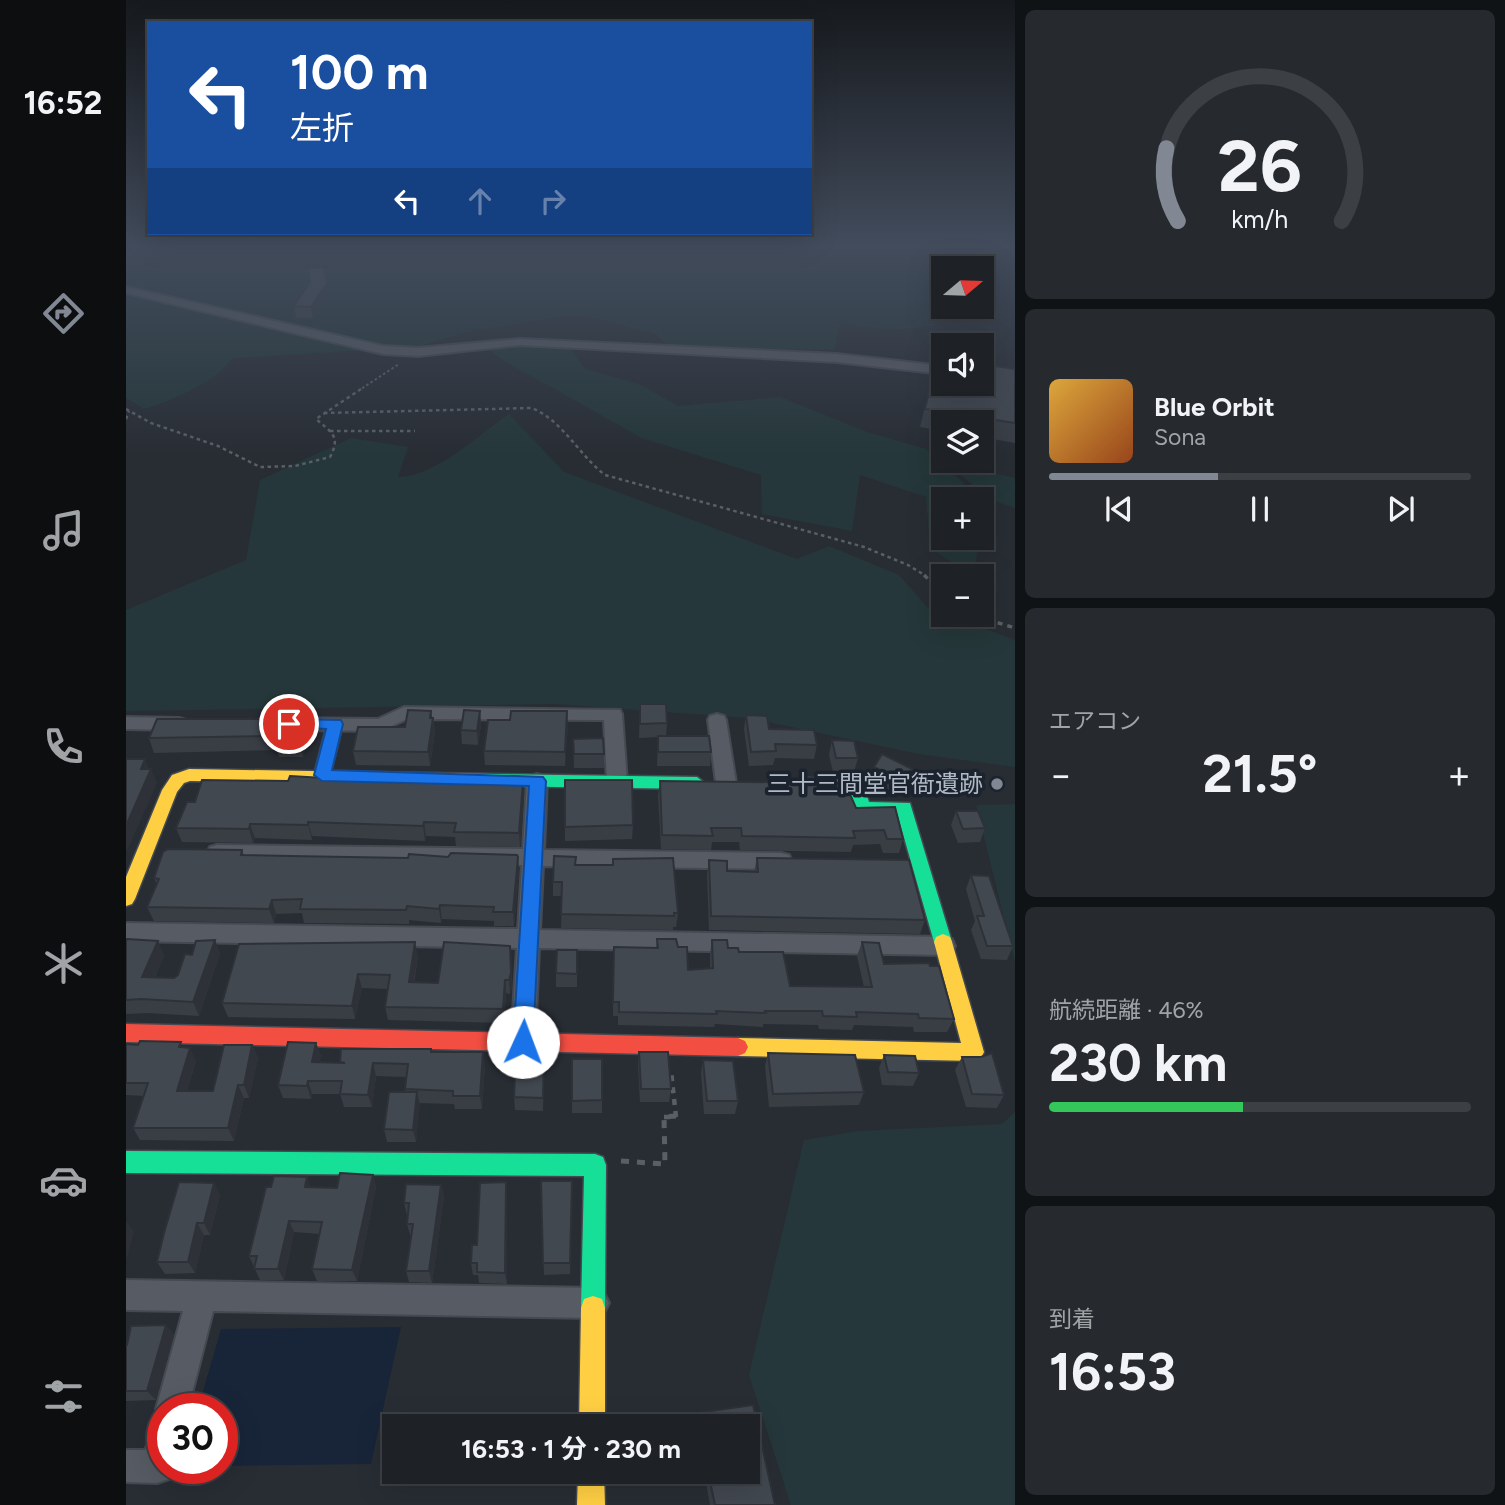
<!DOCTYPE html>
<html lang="ja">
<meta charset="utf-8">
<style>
body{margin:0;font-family:Figtree,"Noto Sans JP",sans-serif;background:#262a2f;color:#f1f3f6;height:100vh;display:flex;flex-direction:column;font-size:26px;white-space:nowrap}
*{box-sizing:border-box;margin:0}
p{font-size:23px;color:#a1a4a7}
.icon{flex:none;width:38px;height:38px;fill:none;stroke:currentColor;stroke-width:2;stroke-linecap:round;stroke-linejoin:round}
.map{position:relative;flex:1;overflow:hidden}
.details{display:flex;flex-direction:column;gap:10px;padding:10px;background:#101315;width:490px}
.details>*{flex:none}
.top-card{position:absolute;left:21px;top:21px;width:665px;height:214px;border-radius:0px;box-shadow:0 7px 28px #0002,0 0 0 2px #3c3f44;background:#1a4fa0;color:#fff;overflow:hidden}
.needle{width:46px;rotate:71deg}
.tools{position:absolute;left:805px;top:256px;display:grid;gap:14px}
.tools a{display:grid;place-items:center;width:63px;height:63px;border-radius:0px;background:#1e2227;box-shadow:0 7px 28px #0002,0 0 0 2px #3c3f44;font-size:35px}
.speed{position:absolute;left:21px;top:1393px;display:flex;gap:14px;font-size:35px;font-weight:700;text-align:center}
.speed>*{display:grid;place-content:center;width:91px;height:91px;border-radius:50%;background:#1e2227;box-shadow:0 7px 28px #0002,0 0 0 2px #3c3f44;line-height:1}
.speed .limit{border:10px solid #d22;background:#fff;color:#111}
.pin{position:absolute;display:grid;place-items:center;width:60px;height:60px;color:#fff;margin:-30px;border:4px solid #fff;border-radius:50%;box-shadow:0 2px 7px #0007}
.me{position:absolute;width:77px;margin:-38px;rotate:2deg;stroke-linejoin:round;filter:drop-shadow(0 0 5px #0008)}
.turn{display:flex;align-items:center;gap:24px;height:147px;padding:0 28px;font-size:32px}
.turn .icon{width:91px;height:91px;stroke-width:2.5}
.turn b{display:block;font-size:49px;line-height:60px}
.lanes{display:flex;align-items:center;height:66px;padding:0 28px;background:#0003;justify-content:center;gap:35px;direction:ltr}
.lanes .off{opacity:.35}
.big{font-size:52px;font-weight:700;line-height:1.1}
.details .tile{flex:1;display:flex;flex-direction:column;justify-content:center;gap:10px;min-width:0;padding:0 24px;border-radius:10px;background:#262a2f}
.details .dial{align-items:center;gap:0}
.dial svg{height:182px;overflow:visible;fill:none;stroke:#3c3f44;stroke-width:7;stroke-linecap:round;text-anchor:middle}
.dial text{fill:#f1f3f6;stroke:none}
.song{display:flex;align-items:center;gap:21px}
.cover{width:84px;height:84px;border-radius:10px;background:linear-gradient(135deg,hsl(40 70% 55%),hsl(20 70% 35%))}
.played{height:7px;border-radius:4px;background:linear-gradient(90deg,#818893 40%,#3c3f44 40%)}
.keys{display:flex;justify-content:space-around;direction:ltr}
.heat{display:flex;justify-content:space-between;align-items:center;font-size:38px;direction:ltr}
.charge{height:10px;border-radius:5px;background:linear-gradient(90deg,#34c759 46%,#3c3f44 0)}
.trip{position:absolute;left:256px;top:1414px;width:378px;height:70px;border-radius:0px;background:#1e2227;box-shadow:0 7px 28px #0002,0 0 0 2px #3c3f44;font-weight:700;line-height:70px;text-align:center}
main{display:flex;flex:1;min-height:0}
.tab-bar{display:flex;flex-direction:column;width:126px;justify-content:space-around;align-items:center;background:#0c0e10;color:#a1a4a7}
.tab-bar .icon{width:49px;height:49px}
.tab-bar .active{color:#818893}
.tab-bar b{font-size:32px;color:#f1f3f6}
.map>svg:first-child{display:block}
.green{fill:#25373a}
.water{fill:#182438}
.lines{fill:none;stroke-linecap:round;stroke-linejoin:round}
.street-casing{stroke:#454951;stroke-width:4}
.fast-casing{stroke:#454951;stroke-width:3}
.slow-casing{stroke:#454951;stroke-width:3}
.jam-casing{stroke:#454951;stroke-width:3}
.path-far4{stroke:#595f64;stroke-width:2;stroke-dasharray:2.5 2.5;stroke-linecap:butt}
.path-far3{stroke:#595f64;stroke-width:2.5;stroke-dasharray:3.5 3.5;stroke-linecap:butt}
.path-far2{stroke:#595f64;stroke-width:3.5;stroke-dasharray:5 5;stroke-linecap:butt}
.path-far1{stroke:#595f64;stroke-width:4.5;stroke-dasharray:6 6;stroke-linecap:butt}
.path{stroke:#595f64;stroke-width:5;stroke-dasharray:8 8;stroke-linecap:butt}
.street{fill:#575b63;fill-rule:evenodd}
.fast{fill:#16e098;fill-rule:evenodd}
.slow{fill:#ffcf43;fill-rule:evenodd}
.jam{fill:#f24e42;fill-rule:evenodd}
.wall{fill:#393e45}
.shaded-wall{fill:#2e3238}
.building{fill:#424850;stroke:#2e3238;stroke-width:2}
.route{fill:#1a73e8;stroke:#114b97;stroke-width:2}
.poi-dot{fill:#818893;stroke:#1b232f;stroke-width:2.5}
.labels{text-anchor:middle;stroke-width:7;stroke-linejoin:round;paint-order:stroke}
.poi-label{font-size:24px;fill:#b1b9c6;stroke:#1b232f;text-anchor:end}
</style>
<main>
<nav class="tab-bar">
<b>16:52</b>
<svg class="icon active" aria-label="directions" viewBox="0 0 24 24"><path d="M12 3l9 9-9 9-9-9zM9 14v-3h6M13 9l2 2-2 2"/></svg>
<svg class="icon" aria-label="music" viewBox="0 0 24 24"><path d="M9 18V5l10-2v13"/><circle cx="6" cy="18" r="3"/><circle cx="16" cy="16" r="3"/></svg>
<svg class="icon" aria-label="phone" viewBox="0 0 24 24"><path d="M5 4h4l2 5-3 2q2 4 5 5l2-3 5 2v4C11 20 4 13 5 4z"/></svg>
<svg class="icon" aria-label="climate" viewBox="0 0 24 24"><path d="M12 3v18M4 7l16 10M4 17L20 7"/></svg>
<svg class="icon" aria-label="car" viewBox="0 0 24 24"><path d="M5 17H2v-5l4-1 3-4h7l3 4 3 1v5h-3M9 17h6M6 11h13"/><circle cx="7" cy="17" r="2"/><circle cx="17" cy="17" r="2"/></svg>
<svg class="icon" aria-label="filters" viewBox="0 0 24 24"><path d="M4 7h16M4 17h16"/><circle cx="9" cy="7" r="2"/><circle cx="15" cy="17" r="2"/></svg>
</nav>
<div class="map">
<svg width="889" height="1505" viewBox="0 0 889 1505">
<rect width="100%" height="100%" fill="#282d34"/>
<path class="green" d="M0 245H889V254L845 251V268H817V303L806 306 809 326 765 330 714 323 708 350 544 347 530 334 461 316H439L343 331 291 347 106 358C94 380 43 402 18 409L0 398Z
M405 344 442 346 459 369 515 385 552 406 654 397 741 432 800 449 855 499H817V537H854L847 576 804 548 800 497 734 475 726 531 636 514 635 475 516 438 380 362 363 350Z
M383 414 438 472 671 559 703 546 773 575 802 608 889 640V767L793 754 623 718 429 704 0 711V610L120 560 134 480 225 438 282 447 272 477C309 477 353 435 383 414Z
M819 462 889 478V508L862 498Z
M889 804V962L850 805Z
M889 1112V1505H665L623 1375 678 1140 733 1131 876 1124Z"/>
<path class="water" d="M275 1327 245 1464 96 1466V1409H72L95 1329Z"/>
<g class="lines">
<defs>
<path id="street" d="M0 287 257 346 292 348 394 339 711 354 817 366V374L711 362 394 345 292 356 257 354 0 293Z
M278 707 494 710 496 714 501 782 498 787H484L481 782 478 720 281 719 255 731 157 730 150 728 148 724 150 720 157 718 252 719Z
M591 714 598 716 600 720 610 783 607 788H593L590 783 582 720 584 716Z
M0 717 53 718 60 720 62 724 60 728 53 730 0 729Z
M411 774 418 776 421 781 418 850 655 853 663 855 666 861 663 867 655 869 417 866 414 930 818 937 826 939 829 946 826 953 818 955 413 948 409 1042 406 1050 397 1053 388 1050 385 1042 391 948 0 941V923L392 929 396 865 91 861 84 859 80 853 84 847 91 845 397 849 401 781 404 776Z
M0 1280 468 1288 478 1293 483 1303 478 1313 468 1318 87 1311 62 1409H37V1421L30 1409 57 1311 0 1310Z
M37 1429V1468H47L43 1479 31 1483 0 1482V1450H19L26 1434Z"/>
<path id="fast" d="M209 719 217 724 204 775 196 781 188 775 201 724Z
M241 772 571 777 579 783 571 789 241 784 233 778Z
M682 778 736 781 743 802 784 803 826 942 824 947 817 950 810 947 808 942 771 813 730 812 723 791 676 788 674 784 676 780Z
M0 1151 469 1154 477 1157 480 1165 479 1308 476 1317 467 1320 458 1317 455 1308 458 1176 0 1173Z"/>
<path id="slow" d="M63 769 241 772 249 778 241 784 64 781 58 783 51 792 9 899 6 904 0 906V877L36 790 46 775Z
M817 934 824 937 826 942 858 1052 855 1058 848 1061 612 1056 605 1053 602 1047 605 1041 612 1038 835 1043 808 942 810 937Z
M467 1296 476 1299 479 1308V1426H453L455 1308 458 1299Z
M452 1472H478L479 1505H451Z"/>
<path id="jam" d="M0 1024 612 1038 619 1041 622 1047 619 1053 612 1056 0 1042Z"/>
</defs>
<use href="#street" class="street-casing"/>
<use href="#fast" class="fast-casing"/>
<use href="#slow" class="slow-casing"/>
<use href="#jam" class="jam-casing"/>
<path class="path-far4" d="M232 391 273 364"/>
<path class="path-far3" d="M0 409 25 423 92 446 134 467 169 466 204 457C215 436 206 433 190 419L235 389
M198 413 406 408C438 422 452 454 479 475L738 547 782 565 800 576
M0 419 3 411
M204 431H289"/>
<path class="path-far2" d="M798 575 817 593
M843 614 889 628"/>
<path class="path-far1" d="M538 1117H550L545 1071"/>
<path class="path" d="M495 1161 539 1164 538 1117 550 1116"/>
<use href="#street" class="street"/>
<use href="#fast" class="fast"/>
<use href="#slow" class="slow"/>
<use href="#jam" class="jam"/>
</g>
<path class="wall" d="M202 294 187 318H170L168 306Z
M811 358 889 369V443L856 437V422H817V431L794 427Z
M514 704 541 723 540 736 585 752 584 766H531L532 737 513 738Z
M354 711 355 725 352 745 336 744 335 730Z
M620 715 643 729 691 745 688 759 649 758 647 765 623 766 618 729Z
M307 718 309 732 304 766 230 765 227 751 279 727Z
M180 719 183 733 177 757H153L151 750 28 753 23 738Z
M384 720 442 725 439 766 359 765 358 751Z
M447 739 478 754V768H448Z
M706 740 732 758 728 772H707L703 755Z
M748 767 786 769 781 783 769 794 744 781Z
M439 780 507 825 506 839 439 841Z
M162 781 397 782 398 796 394 847 330 846 329 837 300 836 299 841 186 836V840L129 838 127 843 56 842 50 828 69 802Z
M534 781 721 793 730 808 777 839 773 853H757L754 844 727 845 725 852 614 850 613 842H586L585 850 535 849 532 795Z
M830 811 859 828 854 842 832 843 825 825Z
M116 850 118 855 393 871 388 926H368V921L316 919 315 923 283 920V924L178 923 176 913 150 914 148 923 28 921 21 907 31 885 28 878Z
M631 858 799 920 794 934 583 930 581 874 583 860 601 871 628 872Z
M449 865 552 913 550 927H547V930L435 928 436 896H427V882Z
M845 875 887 946 881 960 855 959 845 930 849 921 840 889Z
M531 939 552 947 562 970 584 969V954L586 940 613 952 664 986 738 987 731 956 736 942 758 964 828 1019 821 1032H788L787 1027 728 1025 726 1030 693 1029 692 1025 637 1024V1027L589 1024 588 1027 492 1025V1016H487L488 947 530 948Z
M89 940 94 954 73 1016 22 1013 0 1014V941L38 955 29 977 48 978 52 975 66 955Z
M451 950V987H430V973Z
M292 956 288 983H312L385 960 386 987 384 994 380 993 378 1023 262 1020 259 1007 262 989 236 988 229 1019 102 1017 96 1003Z
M190 1043 195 1056 193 1062 214 1063 306 1052 359 1065 356 1109H329L328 1104 293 1103 290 1142H261L258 1129 279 1092 280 1077 250 1076 246 1107H218L214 1094H186L185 1099 157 1098 152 1085Z
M0 1044 58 1047 70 1061 61 1091H87L126 1045 132 1058 123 1098H118L108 1141 14 1140 7 1128 18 1096 0 1095Z
M513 1052 545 1089 543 1102H514L512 1065Z
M418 1053 417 1111 389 1110 388 1097Z
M642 1053 738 1092 733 1105 643 1107 639 1066Z
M758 1055 793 1073 787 1086 756 1085 753 1068Z
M836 1057 878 1095 871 1108 840 1107 829 1070Z
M446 1059 476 1100V1113H446Z
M577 1060 612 1101 609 1114H578L575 1073Z
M247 1175 250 1187 231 1281H191L186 1269 194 1234 168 1232 158 1280H134L123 1256 185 1187 211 1188Z
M415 1181H446L444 1274 418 1275Z
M315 1185 318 1197 306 1283 283 1282 280 1271 285 1235H284L281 1224 282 1215H281L278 1203Z
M381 1194V1284L353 1283 352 1275H347L345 1263 351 1245Z
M94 1195 84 1235H78L69 1273 39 1274 31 1262Z
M48 1335 30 1400 0 1401V1345Z
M627 1405 649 1505H584L578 1472H621V1426H569V1423L571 1413Z"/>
<path class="shaded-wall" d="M201 283 202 294 187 318 185 307Z
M305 711 309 732 304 766 302 752Z
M354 711 355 725 352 745 351 731Z
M441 711 442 725 439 766V752Z
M180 719 183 733 177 757 173 742Z
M19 759 24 772 25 769 31 783 1 851 0 847V826L15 769Z
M786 769 781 783 769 794 774 780Z
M397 782 398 796 394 847 393 833Z
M182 822 186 836V840L182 825Z
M298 822 300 836 299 841 297 826Z
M124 824 129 838 127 843 123 829Z
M392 857 393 871 388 926 387 912Z
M146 900 150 914 148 923 143 909Z
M314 905 316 919 315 923 313 909Z
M89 940 94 954 73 1016 67 1002Z
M32 941 38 955 23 990 16 977Z
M289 942 292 956 285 996 283 982Z
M384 946 386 987 384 994 383 980Z
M232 974 236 988 229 1019 226 1006Z
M379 980 380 993 378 1023 377 1009Z
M190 1043 195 1056 190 1075 186 1062Z
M126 1045 132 1058 123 1098 118 1085Z
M64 1048 70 1061 57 1104 51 1091Z
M357 1052 359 1065 356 1109 354 1096Z
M418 1053 419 1066 417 1111V1098Z
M247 1063 250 1076 246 1107 242 1095Z
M182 1081 186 1094 185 1099 181 1086Z
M112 1085 118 1098 108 1141 102 1128Z
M291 1092 294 1105 290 1142 287 1130Z
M247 1175 250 1187 231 1281 226 1270Z
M181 1177 186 1190 179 1187Z
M380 1182 381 1194V1284L379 1273Z
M88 1183 94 1195 84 1235 78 1223Z
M315 1185 318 1197 306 1283 303 1271Z
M0 1221 8 1232 0 1261Z
M163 1221 168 1232 158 1280 152 1269Z
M71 1223 78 1235 69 1273 62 1262Z
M40 1325 48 1335 30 1400 21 1391Z"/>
<path class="building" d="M197 267 201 283 185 307 168 306 184 282 182 268Z
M811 358 817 359V383H856V364L889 369V423L799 409Z
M514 704H540L541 723 514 724Z
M282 710 305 711 304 718H307L302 752 227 751 232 727H279Z
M338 710 354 711 351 731 335 730Z
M385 711H441L439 752 358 751 362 720H384Z
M620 715 641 716 643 729 688 730 691 745 649 744 650 751 625 752Z
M31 719H180L173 742H149L151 736 23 738Z
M532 736H583L585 752H532Z
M477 738 478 754H448L447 739Z
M706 740 728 741 732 758H710Z
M756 754 786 769 774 780 748 767Z
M0 759H19L15 769H25L0 826Z
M164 776 249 781 250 776 397 782 393 833 328 832 330 823 298 822 297 826 182 822V825L124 824 123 829 50 828 61 802H69L76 780 162 781Z
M439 780H506L507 825 439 827Z
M534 781 718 783 721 793 724 794 730 808 769 807 777 839H761L758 830 727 831 729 838 616 836 615 828H585L587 836 536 835Z
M830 811H852L859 828 837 829Z
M42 849 116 850 115 855 163 856 282 858 283 854 322 857 325 853 391 855 392 857 387 912H367L368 907 314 905 313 909 281 906 280 910 174 909 176 899 146 900 143 909 21 907 33 879 28 878 37 852Z
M428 856 450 857 449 865H487V859L547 858 552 913H548V916L435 914 436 882H427Z
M631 858 783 860 799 920 585 916 583 860 601 861V871L632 872Z
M845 875 863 876 887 946H861L851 916H858Z
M1 939 32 941 16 977 48 978 52 975 59 954 66 955 70 941 89 940 67 1002 15 999 0 1000V941Z
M531 939H550L552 947H561L562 970 587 968 586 940H601L602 948H612L613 952H657L664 986 746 987 736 942 753 943 758 964 803 963 804 966H813L828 1019 793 1018 792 1014 730 1012 731 1017 697 1016 696 1011H639L640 1013 590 1011 591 1014 493 1012V1002H487L488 947 532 948Z
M289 942 283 982 312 983 318 942 384 946 385 973 383 980H379L377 1009 259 1007 264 975 232 974 226 1006 96 1003 113 944Z
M431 950H451V974L430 973Z
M14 1041 55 1042 53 1047 64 1048 51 1091H87L98 1045H126L118 1085H112L102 1128H7L22 1083H0V1044L12 1045Z
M162 1042 190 1043 186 1062 219 1063 214 1062 215 1049H305V1052H357L354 1096H327V1091L279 1089 282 1064 247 1063 242 1095 214 1094 216 1081H182L181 1086 152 1085Z
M390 1052 418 1053 417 1098 388 1097Z
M513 1052H542L545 1089H515Z
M642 1053 729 1055 738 1092 647 1094Z
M866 1053 878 1095 846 1094 836 1057H855Z
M758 1055 789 1056 793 1073 762 1072Z
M446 1059H476V1100L446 1101Z
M577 1060 607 1061 612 1101H581Z
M263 1092H291L287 1130 258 1129Z
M214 1173 247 1175 226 1270 186 1269 196 1222 163 1221 152 1269H128L131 1256H123L140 1187H145L148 1176 181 1177 179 1187 211 1188Z
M415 1181H446L444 1263H417Z
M53 1182 88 1183 78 1223H71L62 1262H31L38 1233Z
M380 1182 379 1273 351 1272V1263H345L346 1245H351L354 1183Z
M280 1184 315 1185 303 1271H280L287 1224H281L283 1203H278Z
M40 1325 21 1391H0V1345H1L5 1326Z
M627 1405 649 1505H589L582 1472H621V1426H574L571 1413Z"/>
<linearGradient id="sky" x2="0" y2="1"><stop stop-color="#16191d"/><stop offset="0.54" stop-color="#424c5c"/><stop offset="1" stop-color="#424c5c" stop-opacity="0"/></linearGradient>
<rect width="889" height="456" fill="url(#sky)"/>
<path class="route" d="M163 719 215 720 217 724 206 770 417 777 420 781 407 1042 404 1049 397 1052 390 1049 387 1042 403 786 196 781 188 775 200 729 158 727 156 724Z"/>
<circle class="poi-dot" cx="871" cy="784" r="7"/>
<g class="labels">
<g class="poi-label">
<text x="857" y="792">三十三間堂官衙遺跡</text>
</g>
</g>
</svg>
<div class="tools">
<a><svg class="needle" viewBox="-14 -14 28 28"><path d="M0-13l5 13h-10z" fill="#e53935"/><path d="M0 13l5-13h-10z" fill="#a1a4a7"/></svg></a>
<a><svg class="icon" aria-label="sound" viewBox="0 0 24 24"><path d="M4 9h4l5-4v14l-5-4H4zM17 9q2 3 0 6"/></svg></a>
<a><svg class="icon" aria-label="layers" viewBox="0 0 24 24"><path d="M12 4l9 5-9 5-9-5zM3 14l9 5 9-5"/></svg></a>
<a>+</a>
<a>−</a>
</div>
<div class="speed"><div class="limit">30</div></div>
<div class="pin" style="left:163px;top:724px;background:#d93025"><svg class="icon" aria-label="arrive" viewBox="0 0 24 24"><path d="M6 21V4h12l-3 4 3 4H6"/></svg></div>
<svg class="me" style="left:397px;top:1042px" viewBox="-20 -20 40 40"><circle r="19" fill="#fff"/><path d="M0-13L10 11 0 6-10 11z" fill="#1a73e8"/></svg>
<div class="trip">16:53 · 1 分 · 230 m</div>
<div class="top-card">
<div class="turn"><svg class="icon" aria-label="left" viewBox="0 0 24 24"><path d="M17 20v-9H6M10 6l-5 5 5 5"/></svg><div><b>100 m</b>左折</div></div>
<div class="lanes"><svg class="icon" aria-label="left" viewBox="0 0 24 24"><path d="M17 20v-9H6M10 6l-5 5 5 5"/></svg><svg class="icon off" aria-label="ahead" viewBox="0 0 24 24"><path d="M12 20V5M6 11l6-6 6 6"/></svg><svg class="icon off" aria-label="right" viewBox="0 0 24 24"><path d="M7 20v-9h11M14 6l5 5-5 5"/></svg></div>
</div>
</div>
<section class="details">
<div class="tile dial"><svg viewBox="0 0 100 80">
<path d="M14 69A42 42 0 1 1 86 69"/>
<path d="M14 69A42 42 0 0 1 9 37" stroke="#818893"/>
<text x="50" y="56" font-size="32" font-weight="700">26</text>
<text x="50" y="72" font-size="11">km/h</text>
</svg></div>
<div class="tile">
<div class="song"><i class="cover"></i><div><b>Blue Orbit</b><p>Sona</p></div></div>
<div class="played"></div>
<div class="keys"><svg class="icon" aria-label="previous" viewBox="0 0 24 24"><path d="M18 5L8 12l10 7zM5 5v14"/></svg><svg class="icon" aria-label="pause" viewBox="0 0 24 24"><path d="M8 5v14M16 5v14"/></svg><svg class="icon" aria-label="next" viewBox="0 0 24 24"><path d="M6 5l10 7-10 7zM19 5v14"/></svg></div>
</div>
<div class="tile"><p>エアコン</p>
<div class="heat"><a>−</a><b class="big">21.5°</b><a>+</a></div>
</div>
<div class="tile"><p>航続距離 · 46%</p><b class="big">230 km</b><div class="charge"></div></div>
<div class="tile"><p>到着</p><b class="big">16:53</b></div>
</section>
</main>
